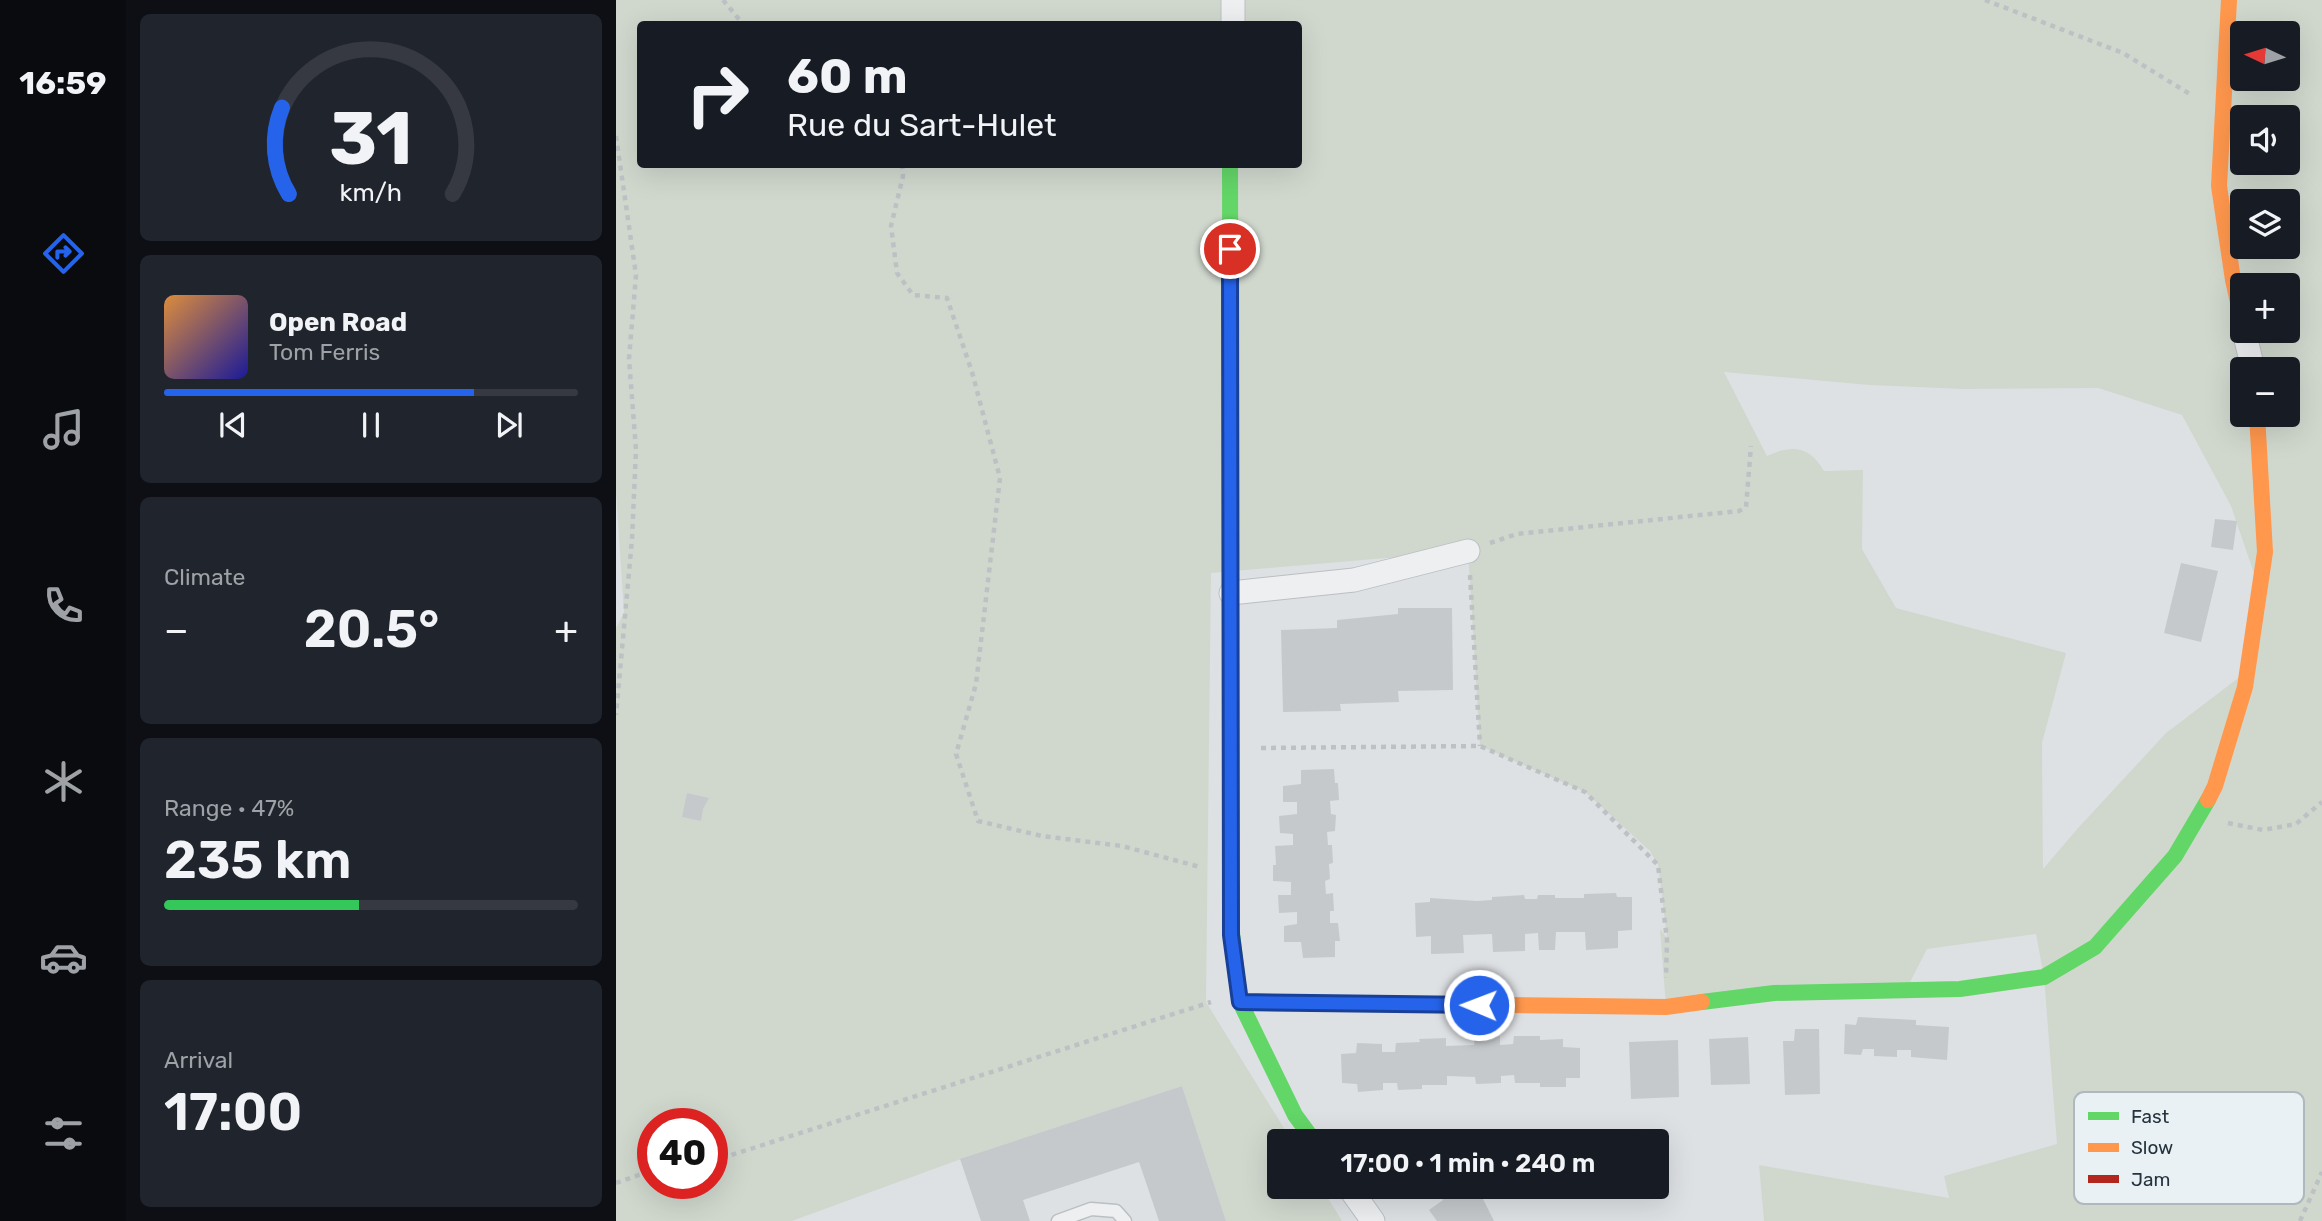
<!DOCTYPE html>
<meta charset="utf-8">
<style>
body{margin:0;font-family:Rubik,sans-serif;background:#20242c;color:#f1f3f6;height:100vh;display:flex;flex-direction:column;font-size:26px;white-space:nowrap}
*{box-sizing:border-box;margin:0}
p{font-size:23px;color:#9ea1a6}
.icon{flex:none;width:38px;height:38px;fill:none;stroke:currentColor;stroke-width:2;stroke-linecap:round;stroke-linejoin:round}
.map{position:relative;flex:1;overflow:hidden}
.panel{display:flex;flex-direction:column;gap:14px;padding:14px;background:#0d0f14;width:490px}
.panel>*{flex:none}
.hud{position:absolute;left:21px;top:21px;width:665px;height:147px;border-radius:7px;box-shadow:0 7px 28px #0002;background:#171b24;color:#f1f3f6;overflow:hidden}
.needle{width:46px;rotate:274deg}
.fabs{position:absolute;left:1614px;top:21px;display:grid;gap:14px}
.fabs a{display:grid;place-items:center;width:70px;height:70px;border-radius:7px;background:#171b24;box-shadow:0 7px 28px #0002;font-size:35px}
.speed{position:absolute;left:21px;top:1108px;display:flex;gap:14px;font-size:35px;font-weight:700;text-align:center}
.speed>*{display:grid;place-content:center;width:91px;height:91px;border-radius:50%;background:#171b24;box-shadow:0 7px 28px #0002;line-height:1}
.speed .limit{border:10px solid #d22;background:#fff;color:#111}
.pin{position:absolute;display:grid;place-items:center;width:60px;height:60px;color:#fff;margin:-30px;border:4px solid #fff;border-radius:50%;box-shadow:0 2px 7px #0007}
.me{position:absolute;width:77px;margin:-38px;rotate:271deg;stroke-linejoin:round;filter:drop-shadow(0 0 5px #0008)}
.turn{display:flex;align-items:center;gap:24px;height:147px;padding:0 35px;font-size:32px}
.turn .icon{width:91px;height:91px;stroke-width:2.5}
.turn b{display:block;font-size:49px;line-height:60px}
.big{font-size:52px;font-weight:600;line-height:1.1}
.panel .widget{flex:1;display:flex;flex-direction:column;justify-content:center;gap:10px;min-width:0;padding:0 24px;border-radius:10px;background:#20242c}
.panel .dial{align-items:center;gap:0}
.dial svg{height:182px;overflow:visible;fill:none;stroke:#363941;stroke-width:7;stroke-linecap:round;text-anchor:middle}
.dial text{fill:#f1f3f6;stroke:none}
.song{display:flex;align-items:center;gap:21px}
.cover{width:84px;height:84px;border-radius:10px;background:linear-gradient(135deg,hsl(30 70% 55%),hsl(240 70% 35%))}
.played{height:7px;border-radius:4px;background:linear-gradient(90deg,#2563eb 75%,#363941 75%)}
.keys{display:flex;justify-content:space-around;direction:ltr}
.heat{display:flex;justify-content:space-between;align-items:center;font-size:38px;direction:ltr}
.charge{height:10px;border-radius:5px;background:linear-gradient(90deg,#34c759 47%,#363941 0)}
.trip{position:absolute;left:651px;top:1129px;width:402px;height:70px;border-radius:7px;background:#171b24;box-shadow:0 7px 28px #0002;font-weight:600;line-height:70px;text-align:center}
main{display:flex;flex:1;min-height:0}
.tabs{display:flex;flex-direction:column;width:126px;justify-content:space-around;align-items:center;background:#090b0e;color:#9ea1a6}
.tabs .icon{width:49px;height:49px}
.tabs .current{color:#2563eb}
.tabs b{font-size:32px;color:#f1f3f6}
.map>svg:first-child{display:block}
.green{fill:#d0d8ce;fill-rule:evenodd}
.building{fill:#c6c9cc}
.lines{fill:none;stroke-linecap:round;stroke-linejoin:round}
.lane-casing{stroke:#bcbfc2;stroke-width:15}
.street-casing{stroke:#bcbfc2;stroke-width:25}
.path{stroke:#bdc1c4;stroke-width:4.5;stroke-dasharray:5 5;stroke-linecap:butt}
.lane{stroke:#edeff1;stroke-width:12}
.street{stroke:#edeff1;stroke-width:23}
.fast{stroke:#63d668;stroke-width:16}
.slow{stroke:#ff974d;stroke-width:16}
.jam{stroke:#b3261e;stroke-width:16}
.route-casing{stroke:#184099;stroke-width:18}
.route{stroke:#2563eb;stroke-width:12}
.key{fill:#eaf1f5;stroke:#afb8be;stroke-width:2}
.key-label{font-size:19px;fill:#24333e}
</style>
<main>
<nav class="tabs">
<b>16:59</b>
<svg class="icon current" aria-label="directions" viewBox="0 0 24 24"><path d="M12 3l9 9-9 9-9-9zM9 14v-3h6M13 9l2 2-2 2"/></svg>
<svg class="icon" aria-label="music" viewBox="0 0 24 24"><path d="M9 18V5l10-2v13"/><circle cx="6" cy="18" r="3"/><circle cx="16" cy="16" r="3"/></svg>
<svg class="icon" aria-label="phone" viewBox="0 0 24 24"><path d="M5 4h4l2 5-3 2q2 4 5 5l2-3 5 2v4C11 20 4 13 5 4z"/></svg>
<svg class="icon" aria-label="climate" viewBox="0 0 24 24"><path d="M12 3v18M4 7l16 10M4 17L20 7"/></svg>
<svg class="icon" aria-label="car" viewBox="0 0 24 24"><path d="M5 17H2v-5l4-1 3-4h7l3 4 3 1v5h-3M9 17h6M6 11h13"/><circle cx="7" cy="17" r="2"/><circle cx="17" cy="17" r="2"/></svg>
<svg class="icon" aria-label="filters" viewBox="0 0 24 24"><path d="M4 7h16M4 17h16"/><circle cx="9" cy="7" r="2"/><circle cx="15" cy="17" r="2"/></svg>
</nav>
<section class="panel">
<div class="widget dial"><svg viewBox="0 0 100 80">
<path d="M14 69A42 42 0 1 1 86 69"/>
<path d="M14 69A42 42 0 0 1 11 31" stroke="#2563eb"/>
<text x="50" y="56" font-size="32" font-weight="700">31</text>
<text x="50" y="72" font-size="11">km/h</text>
</svg></div>
<div class="widget">
<div class="song"><i class="cover"></i><div><b>Open Road</b><p>Tom Ferris</p></div></div>
<div class="played"></div>
<div class="keys"><svg class="icon" aria-label="previous" viewBox="0 0 24 24"><path d="M18 5L8 12l10 7zM5 5v14"/></svg><svg class="icon" aria-label="pause" viewBox="0 0 24 24"><path d="M8 5v14M16 5v14"/></svg><svg class="icon" aria-label="next" viewBox="0 0 24 24"><path d="M6 5l10 7-10 7zM19 5v14"/></svg></div>
</div>
<div class="widget"><p>Climate</p>
<div class="heat"><a>−</a><b class="big">20.5°</b><a>+</a></div>
</div>
<div class="widget"><p>Range · 47%</p><b class="big">235 km</b><div class="charge"></div></div>
<div class="widget"><p>Arrival</p><b class="big">17:00</b></div>
</section>
<div class="map">
<svg width="1706" height="1221" viewBox="0 0 1706 1221">
<rect width="100%" height="100%" fill="#dee1e4"/>
<path class="green" d="M0 0H1706V1221H1148L1143 1165 1333 1198 1328 1176 1441 1144 1428 977 1420 934 1311 949 1290 990 1050 1007 1044 929 1051 938 1042 865 1034 851 969 792 864 746 852 551 595 573 590 1002 676 1141H663V1186L705 1187 726 1221H610L566 1086 345 1159 176 1221H0V628L8 613 0 492ZM24 24H682V164H24ZM1626 33H1671V79H1626ZM1626 117H1671V163H1626ZM1626 201H1671V247H1626ZM1626 285H1671V331H1626ZM1626 369H1671V415H1626ZM1108 372 1253 385 1347 389 1482 388 1566 415 1615 506 1649 606 1634 669 1550 733 1462 828 1427 869 1426 743 1450 653 1280 608 1246 549 1247 470 1208 471C1194 446 1176 444 1151 456ZM37 1124H96V1183H37Z"/>
<path class="building" d="M1599 519 1621 521 1617 550 1595 547Z
M1565 563 1602 571 1585 642 1548 633Z
M782 608H836L837 690 782 691 783 702 724 704 725 711 667 712 665 630 721 628V620L782 614Z
M718 769 719 783H722L723 800 714 801 715 814 720 815 719 831 711 832 712 845H716L717 863 713 864 714 879 709 881 710 894 717 893 718 911H714V923H722L724 941H719V957L687 958 685 942H668V926L681 924V912L663 913 662 895H675V882L657 881V865H660L659 846 677 845V834L664 833 663 816 681 814V802H667V786L685 784V770Z
M71 793 93 798 87 809 85 821 66 817Z
M1000 893 1001 897H1016V930L1002 931V948L970 950 969 932H940L939 950H923L922 933 909 934V951L877 952 876 934 847 935 848 953 815 954V936L800 937 799 903 814 902V898L861 901 876 900V897L908 895 909 899H921L922 895H939V898H968V894Z
M1242 1017 1300 1020V1025L1333 1027 1331 1060 1295 1057V1050H1281V1057L1258 1056V1049H1247L1245 1055 1228 1054 1229 1024 1240 1025Z
M1179 1029H1203L1204 1094 1169 1095 1167 1041H1178Z
M884 1036V1045L897 1044 898 1036H924V1040L947 1039V1047L964 1048V1078H950V1087H924V1083H899L898 1075 885 1076V1083L860 1084 859 1077 831 1076V1085H806V1089L782 1090 781 1083H767V1090L742 1092 741 1084 726 1083 725 1054 740 1053 741 1043 766 1044V1052H779L780 1043 804 1042 803 1039 830 1038V1046L858 1045 859 1037Z
M1132 1037 1134 1084 1095 1085 1093 1039Z
M1062 1040 1063 1097 1015 1099 1013 1042Z
M566 1086 610 1221H543L523 1162 407 1200 414 1221H365L344 1159Z
M803 1186H865L869 1192 865 1195 878 1221H821L813 1210 827 1200 820 1189 809 1196Z"/>
<g class="lines">
<defs>
<path id="lane" d="M442 1221 475 1209 500 1211 509 1221"/>
<path id="street" d="M617 24V0
M1628 331 1637 369
M615 593 738 580 852 551
M732 1186 757 1221"/>
</defs>
<use href="#lane" class="lane-casing"/>
<use href="#street" class="street-casing"/>
<path class="path" d="M107 0 127 24
M1369 0 1507 53 1577 96
M0 136 20 275 13 359 20 450 16 539 0 715
M286 164 287 176 275 226 281 273 297 295 331 298 356 372 384 478 360 684 340 754 362 821 426 836 506 846 584 867
M874 543 901 534 1123 511 1130 507 1135 446
M854 575 864 746
M645 748 864 746 969 792 1042 865 1051 940 1050 978
M1612 823 1647 830 1680 824 1706 802
M96 1159 109 1157 595 1002
M0 1183 37 1170
M1684 1221 1706 1172"/>
<use href="#lane" class="lane"/>
<use href="#street" class="street"/>
<path class="fast" d="M614 164 615 645
M615 924 624 1002 679 1115 698 1141
M1086 1002 1158 993 1344 989 1428 977 1479 947 1559 856 1592 800"/>
<path class="slow" d="M1613 0 1603 186 1617 280 1626 320
M1592 800 1599 786 1629 687 1649 552 1641 415
M624 1002 1050 1007 1086 1002"/>
<path class="jam" d="M615 645V924"/>
</g>
<g class="lines">
<defs>
<path id="route" d="M614 249 615 935 624 1002 863 1005"/>
</defs>
<use href="#route" class="route-casing"/>
<use href="#route" class="route"/>
</g>
<rect x="1458" y="1092" width="230" height="112" rx="10" class="key"/>
<rect x="1472" y="1112" width="31" height="8" fill="#63d668"/>
<rect x="1472" y="1143" width="31" height="9" fill="#ff974d"/>
<rect x="1472" y="1175" width="31" height="8" fill="#b3261e"/>
<g class="key-label">
<text x="1515" y="1123">Fast</text>
<text x="1515" y="1154">Slow</text>
<text x="1515" y="1186">Jam</text>
</g>
</svg>
<div class="fabs">
<a><svg class="needle" viewBox="-14 -14 28 28"><path d="M0-13l5 13h-10z" fill="#e53935"/><path d="M0 13l5-13h-10z" fill="#9ea1a6"/></svg></a>
<a><svg class="icon" aria-label="sound" viewBox="0 0 24 24"><path d="M4 9h4l5-4v14l-5-4H4zM17 9q2 3 0 6"/></svg></a>
<a><svg class="icon" aria-label="layers" viewBox="0 0 24 24"><path d="M12 4l9 5-9 5-9-5zM3 14l9 5 9-5"/></svg></a>
<a>+</a>
<a>−</a>
</div>
<div class="speed"><div class="limit">40</div></div>
<div class="pin" style="left:614px;top:249px;background:#d93025"><svg class="icon" aria-label="arrive" viewBox="0 0 24 24"><path d="M6 21V4h12l-3 4 3 4H6"/></svg></div>
<svg class="me" style="left:863px;top:1005px" viewBox="-20 -20 40 40"><circle r="17" fill="#2563eb" stroke="#fff" stroke-width="3"/><path d="M0-11L8 9 0 5-8 9z" fill="#fff"/></svg>
<div class="trip">17:00 · 1 min · 240 m</div>
<div class="hud">
<div class="turn"><svg class="icon" aria-label="right" viewBox="0 0 24 24"><path d="M7 20v-9h11M14 6l5 5-5 5"/></svg><div><b>60 m</b>Rue du Sart-Hulet</div></div>
</div>
</div>
</main>
